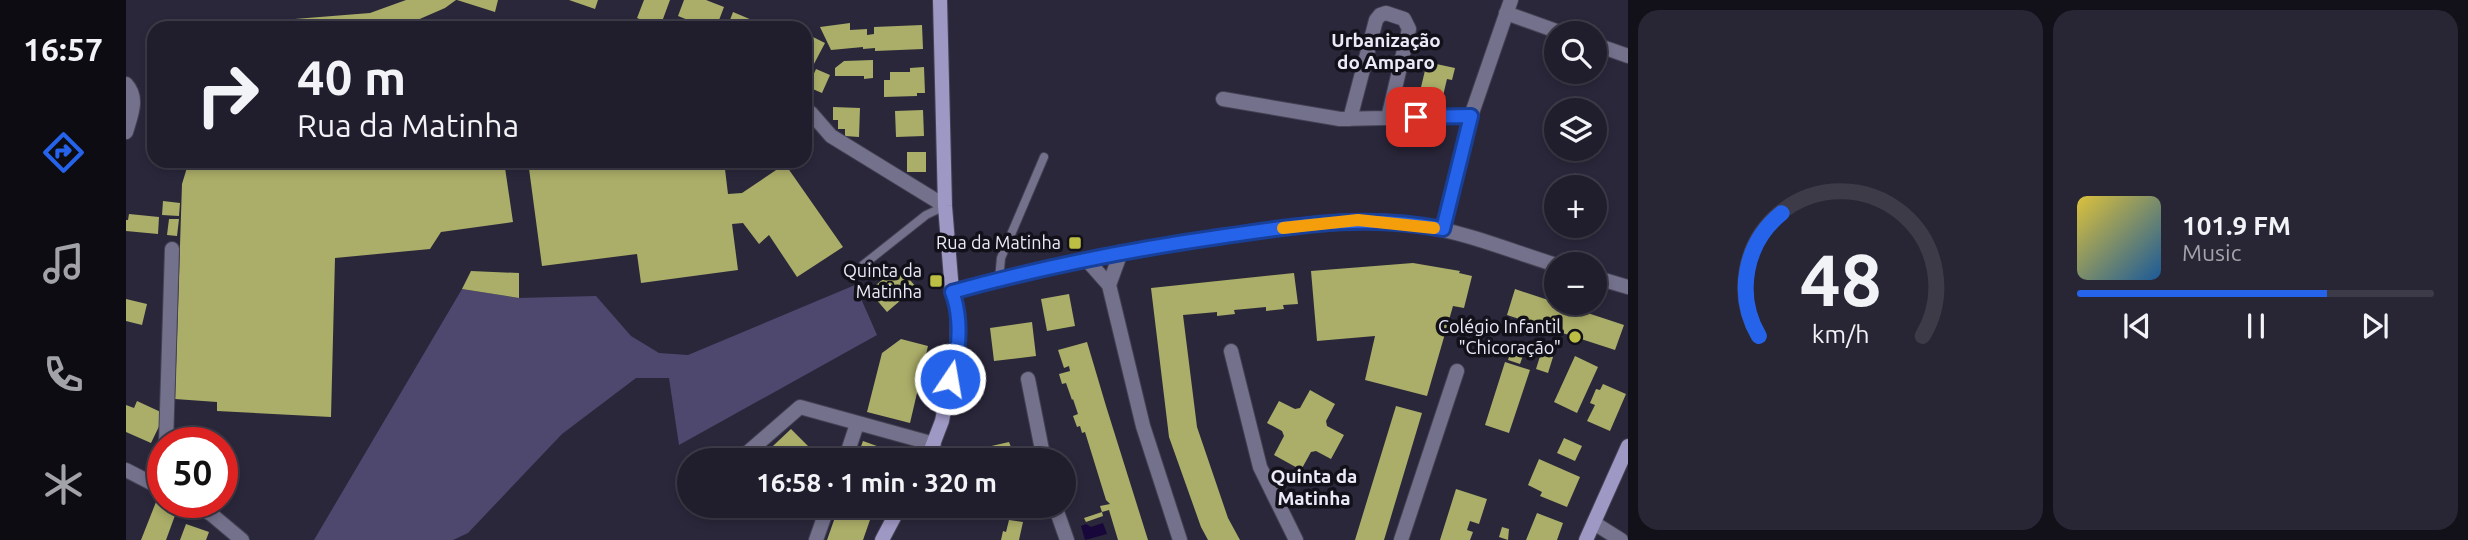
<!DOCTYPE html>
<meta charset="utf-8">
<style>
body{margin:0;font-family:Ubuntu,sans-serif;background:#282634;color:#f1f3f6;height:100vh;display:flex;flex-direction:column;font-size:26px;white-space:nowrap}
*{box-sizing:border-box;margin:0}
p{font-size:23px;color:#a2a2a9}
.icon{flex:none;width:38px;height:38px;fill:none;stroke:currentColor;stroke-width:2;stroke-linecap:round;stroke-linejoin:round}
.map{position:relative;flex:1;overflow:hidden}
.drawer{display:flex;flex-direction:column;gap:10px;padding:10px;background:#121018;width:840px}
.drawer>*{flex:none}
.banner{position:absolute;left:21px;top:21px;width:665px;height:147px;border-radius:21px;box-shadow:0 4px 10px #0003,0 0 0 2px #3d3b48;background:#201d2c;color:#f1f3f6;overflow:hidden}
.fabs{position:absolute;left:1418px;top:21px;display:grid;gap:14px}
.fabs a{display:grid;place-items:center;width:63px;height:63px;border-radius:50%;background:#201d2c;box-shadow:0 4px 10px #0003,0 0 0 2px #3d3b48;font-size:35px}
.speed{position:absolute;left:21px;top:427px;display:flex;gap:14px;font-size:35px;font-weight:700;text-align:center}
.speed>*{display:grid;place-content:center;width:91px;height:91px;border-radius:50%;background:#201d2c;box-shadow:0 4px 10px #0003,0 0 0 2px #3d3b48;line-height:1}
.speed .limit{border:10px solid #d22;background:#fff;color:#111}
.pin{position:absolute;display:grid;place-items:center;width:60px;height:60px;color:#fff;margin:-30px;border-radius:14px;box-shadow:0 4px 10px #0006}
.me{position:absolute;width:77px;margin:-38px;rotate:12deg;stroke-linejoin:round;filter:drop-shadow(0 0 5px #0008)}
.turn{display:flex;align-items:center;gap:24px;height:147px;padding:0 35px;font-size:32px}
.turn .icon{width:91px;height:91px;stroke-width:2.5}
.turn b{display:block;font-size:49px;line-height:60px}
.drawer .card{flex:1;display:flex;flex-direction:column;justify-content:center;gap:10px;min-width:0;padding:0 24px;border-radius:21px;background:#282634}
.drawer .dial{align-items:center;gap:0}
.dial svg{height:182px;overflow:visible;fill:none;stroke:#3d3b48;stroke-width:7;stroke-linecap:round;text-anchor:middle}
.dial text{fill:#f1f3f6;stroke:none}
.song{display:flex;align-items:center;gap:21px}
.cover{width:84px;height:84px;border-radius:10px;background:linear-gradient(135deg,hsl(50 70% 55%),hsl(210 70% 35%))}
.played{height:7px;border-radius:4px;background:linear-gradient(90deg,#2563eb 70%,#3d3b48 70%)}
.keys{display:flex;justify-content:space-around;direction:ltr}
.drawer .tiles{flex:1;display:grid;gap:10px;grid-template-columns:repeat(2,1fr)}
.trip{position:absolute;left:551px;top:448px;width:399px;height:70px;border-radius:35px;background:#201d2c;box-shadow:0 4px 10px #0003,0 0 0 2px #3d3b48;font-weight:700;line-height:70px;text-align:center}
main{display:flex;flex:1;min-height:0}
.dock{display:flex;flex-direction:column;width:126px;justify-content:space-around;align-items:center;background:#0d0c12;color:#a2a2a9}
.dock .icon{width:49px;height:49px}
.dock .current{color:#2563eb}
.dock b{font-size:32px;color:#f1f3f6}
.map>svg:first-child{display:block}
.green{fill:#4e486e}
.water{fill:#18073b}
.building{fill:#abae68}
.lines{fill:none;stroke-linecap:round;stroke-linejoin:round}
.lane-casing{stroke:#454255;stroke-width:10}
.street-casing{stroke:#454255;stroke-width:16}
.secondary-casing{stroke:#454255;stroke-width:16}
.lane{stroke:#74718c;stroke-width:8}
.street{stroke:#74718c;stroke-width:14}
.secondary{stroke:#9e98c4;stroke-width:14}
.route-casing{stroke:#184099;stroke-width:18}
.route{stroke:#2563eb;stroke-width:12}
.slow{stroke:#f59e0b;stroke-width:12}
.poi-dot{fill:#bcbf44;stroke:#12111a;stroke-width:2.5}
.labels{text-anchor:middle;stroke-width:7;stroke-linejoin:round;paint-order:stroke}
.poi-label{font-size:18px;fill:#ebeaf8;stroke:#12111a;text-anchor:end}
.neighbourhood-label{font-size:19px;font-weight:bold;fill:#ebeaf8;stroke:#12111a}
</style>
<main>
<nav class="dock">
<b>16:57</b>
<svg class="icon current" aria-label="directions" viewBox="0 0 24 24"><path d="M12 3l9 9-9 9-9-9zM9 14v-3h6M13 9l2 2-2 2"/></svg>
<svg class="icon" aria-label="music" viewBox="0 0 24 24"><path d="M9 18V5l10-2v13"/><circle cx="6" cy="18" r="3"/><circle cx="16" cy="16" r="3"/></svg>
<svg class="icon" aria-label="phone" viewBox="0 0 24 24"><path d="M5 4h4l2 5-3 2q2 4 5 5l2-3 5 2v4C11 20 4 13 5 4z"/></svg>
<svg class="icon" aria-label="climate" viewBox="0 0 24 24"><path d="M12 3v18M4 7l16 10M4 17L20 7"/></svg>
</nav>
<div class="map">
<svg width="1502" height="540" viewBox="0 0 1502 540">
<rect width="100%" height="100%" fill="#2a273b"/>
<path class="green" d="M729 285 751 335 553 445 543 378H510L436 434 342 533 327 540H188L336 289 393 298 470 296 505 336 533 353 562 355Z"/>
<path class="water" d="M977 523 981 534 959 540 955 526 960 524 965 527Z"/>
<path class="building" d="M280 0H330L319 8 273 28H106V24L244 13Z
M331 0H372L369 12Z
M443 0H472L469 9Z
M518 0H544L534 27 511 18Z
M558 0H580L598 7 590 28H582L552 16Z
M607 12 626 20 625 24 633 28H601Z
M657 21 676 28H654Z
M724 23V30L741 29V35L748 34V27L796 25 797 49 749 51V48L737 49V47L705 50 694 27Z
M683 35 699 43 679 81V44Z
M747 60V78L738 79V76H709V68L718 61Z
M1301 62 1329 68 1326 80 1321 79 1316 100 1304 98 1302 107 1291 104Z
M798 67 799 93H791V96L758 97V80H764V72H784V68Z
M690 69 704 75 696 93 682 87Z
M707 107 734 108 733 137 719 136V129H712V120H707Z
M797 110 798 136 770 137 769 111Z
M781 152H800V172H781Z
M63 161H378L387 222 315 232 304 249 209 258 205 417 91 411V402L49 399 56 184Z
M402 161H598L602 194 616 193 659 164 717 247 671 277 643 235 633 244 617 223 606 224 612 270 515 283 511 254 416 266Z
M37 201 54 203 53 216 36 215Z
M3 214 33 217 32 234 0 231V220H2Z
M43 219H53L51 236 41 235Z
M1287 263 1334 271 1333 273 1346 276 1338 308 1327 306 1301 396 1239 380 1249 336 1191 341 1185 271Z
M769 269 775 276 778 273 790 287 761 312 743 291Z
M345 271 393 273V298L336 289Z
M1168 273 1172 304 1157 305 1158 309 1140 311V307L1108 310 1109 314 1091 316V312L1057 315 1071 427 1102 518 1114 540H1082L1075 527 1043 437 1025 288Z
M1389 289 1498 325 1489 350 1381 315Z
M943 294 949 326 921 331 915 299Z
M0 299 21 304 16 325 0 321Z
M906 322 910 356 868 361 864 328Z
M775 339 802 346 784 423 741 412 756 353Z
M961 342 980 406 1022 540H992L983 510 976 512 974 506 984 504 980 500 959 432 956 433 954 426 951 427 947 416 952 414 947 399 946 400 940 383 936 384 933 374 944 371 943 366 938 368 932 350Z
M1387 346 1399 350 1394 364 1382 360Z
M1415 353 1427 357 1422 373 1410 369Z
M1449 356 1472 367 1451 413 1428 402Z
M1379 362 1404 370 1383 433 1359 425Z
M1477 384 1500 394 1484 431 1461 421 1469 405 1464 403 1470 389 1474 390Z
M1184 390 1209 404 1200 421 1201 426 1218 435 1205 459 1190 451 1185 452 1175 470 1148 455 1158 436 1156 431 1141 423 1153 401 1169 409 1174 408Z
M11 401 39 414 25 443 0 432V405L8 408Z
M1270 406 1296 413 1258 540H1229Z
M665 429 696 460H632Z
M61 433 81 443H56Z
M1438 438 1456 446 1449 461 1431 453Z
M737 441 773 454 771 460H730Z
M883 442 890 460H864L861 447Z
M1413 459 1454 477 1441 507 1414 496 1416 492 1402 485Z
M1330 489 1361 499 1353 524 1344 521 1341 530 1347 532 1344 540H1314Z
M1190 494 1194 502 1184 507 1180 499Z
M30 502 51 510 40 540H15Z
M713 506 745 517 737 540H701Z
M976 512 977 516 960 522 958 518Z
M1411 513 1437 523 1431 540H1400Z
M883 520 897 522 893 540H875L877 531 880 532Z
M60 524 83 532 80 540H54Z
M1376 527 1383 529 1382 540 1373 537Z"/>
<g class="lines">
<defs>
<path id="lane" d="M737 265 800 215 819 206
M873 280 875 258 918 157"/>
<path id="street" d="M1380 13 1436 33
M1468 44 1502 56
M0 84C13 98 5 115 0 132
M1097 99 1214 119 1345 116
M685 113 705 136 819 206
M1224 119 1250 20 1254 15 1260 13 1278 19 1283 29 1262 118
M1317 229 1345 116 1385 0
M960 259 983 285 1017 426 1054 540
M1468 277 1502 287
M983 285 995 252
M826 291C919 266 1013 248 1107 235 1168 226 1231 215 1292 225 1339 232 1385 251 1430 265
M1105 351 1134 467 1170 540
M902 379 918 460
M40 443 46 249
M613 460 674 407 808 444
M719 460 731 424
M0 470 37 489
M31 486 37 461
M62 502 85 514 116 540
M929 506 941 540
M1468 523 1495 540
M690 540 702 506
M1275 540 1331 371"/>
<path id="secondary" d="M801 460 816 421 827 364 831 354V306L826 291 819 206 814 0
M756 540 774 506
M1460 540 1502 446"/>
</defs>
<use href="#lane" class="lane-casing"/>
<use href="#street" class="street-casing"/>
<use href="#secondary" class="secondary-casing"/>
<use href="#lane" class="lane"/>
<use href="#street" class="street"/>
<use href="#secondary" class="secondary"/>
</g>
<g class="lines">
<defs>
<path id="route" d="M824 379C826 370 830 361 831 352 834 333 833 309 826 292 916 267 1007 249 1099 236 1176 225 1239 214 1317 229L1345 116 1290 117"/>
</defs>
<use href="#route" class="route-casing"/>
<use href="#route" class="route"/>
<path class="slow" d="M1157 228 1232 220 1308 228"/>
</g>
<g class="poi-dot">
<rect x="942" y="236" width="14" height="14" rx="3.5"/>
<rect x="803" y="274" width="14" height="14" rx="3.5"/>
<circle cx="1449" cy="337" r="7"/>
</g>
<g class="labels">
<g class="poi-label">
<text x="935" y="249">Rua da Matinha</text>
<text x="796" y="277">Quinta da<tspan x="796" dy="21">Matinha</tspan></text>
<text x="1435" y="333">Colégio Infantil<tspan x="1435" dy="21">"Chicoração"</tspan></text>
</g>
<g class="neighbourhood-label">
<text x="1260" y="47">Urbanização<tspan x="1260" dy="22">do Amparo</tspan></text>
<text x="1188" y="483">Quinta da<tspan x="1188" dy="22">Matinha</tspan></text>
</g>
</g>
</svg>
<div class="fabs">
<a><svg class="icon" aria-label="search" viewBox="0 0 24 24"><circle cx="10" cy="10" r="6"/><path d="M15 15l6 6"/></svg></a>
<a><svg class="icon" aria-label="layers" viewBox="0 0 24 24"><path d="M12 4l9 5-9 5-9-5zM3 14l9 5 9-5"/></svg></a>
<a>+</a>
<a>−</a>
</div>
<div class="speed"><div class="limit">50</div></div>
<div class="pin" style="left:1290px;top:117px;background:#d93025"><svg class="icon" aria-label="arrive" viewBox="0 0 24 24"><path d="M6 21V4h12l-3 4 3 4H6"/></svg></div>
<svg class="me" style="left:824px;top:379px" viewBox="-20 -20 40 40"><circle r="17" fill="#2563eb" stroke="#fff" stroke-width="3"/><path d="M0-11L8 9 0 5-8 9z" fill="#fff"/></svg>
<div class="trip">16:58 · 1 min · 320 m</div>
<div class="banner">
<div class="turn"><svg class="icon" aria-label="right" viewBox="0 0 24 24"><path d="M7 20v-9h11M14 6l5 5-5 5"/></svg><div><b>40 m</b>Rua da Matinha</div></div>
</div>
</div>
<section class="drawer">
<div class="tiles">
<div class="card dial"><svg viewBox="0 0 100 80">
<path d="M14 69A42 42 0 1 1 86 69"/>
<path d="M14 69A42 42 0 0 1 24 15" stroke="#2563eb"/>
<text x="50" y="56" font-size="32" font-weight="700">48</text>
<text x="50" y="72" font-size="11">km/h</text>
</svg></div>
<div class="card">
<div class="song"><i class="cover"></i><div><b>101.9 FM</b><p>Music</p></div></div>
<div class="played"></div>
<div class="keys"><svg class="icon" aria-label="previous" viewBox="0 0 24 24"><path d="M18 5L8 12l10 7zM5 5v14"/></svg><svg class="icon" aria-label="pause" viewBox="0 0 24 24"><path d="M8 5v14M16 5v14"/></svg><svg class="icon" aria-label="next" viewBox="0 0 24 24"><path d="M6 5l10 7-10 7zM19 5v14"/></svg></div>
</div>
</div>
</section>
</main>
